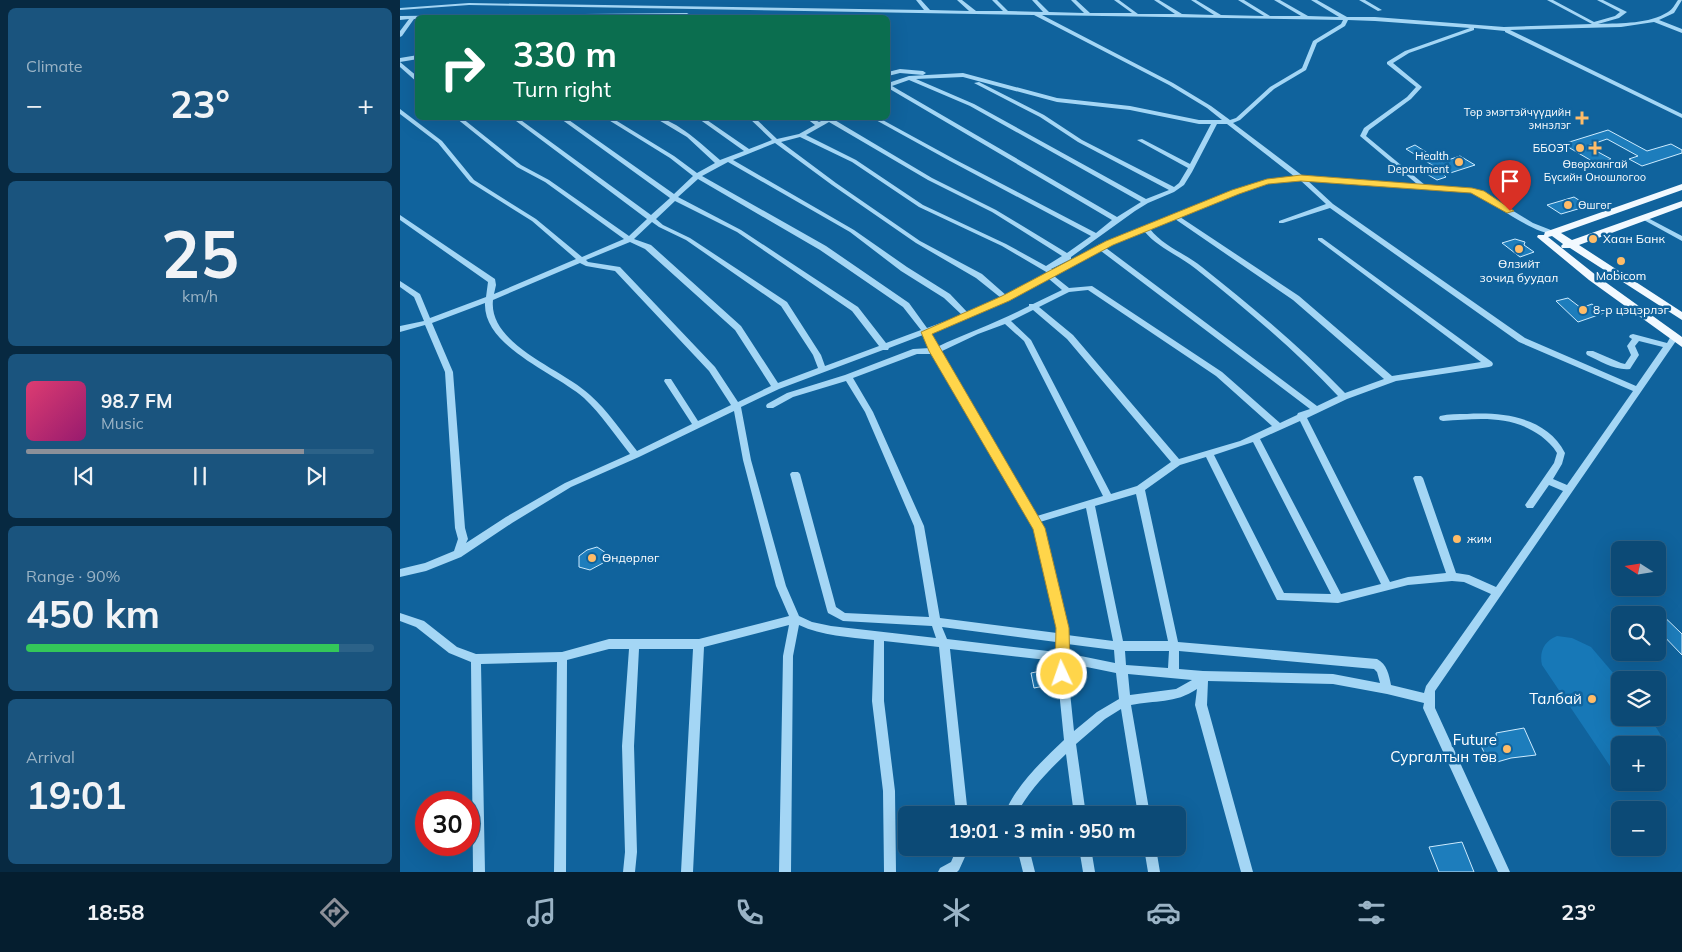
<!DOCTYPE html>
<meta charset="utf-8">
<style>
body{margin:0;font-family:Mulish,sans-serif;background:#1a547e;color:#f1f3f6;height:100vh;display:flex;flex-direction:column;font-size:19px;white-space:nowrap}
*{box-sizing:border-box;margin:0}
p{font-size:16px;color:#9ab3c5}
.icon{flex:none;width:28px;height:28px;fill:none;stroke:currentColor;stroke-width:2;stroke-linecap:round;stroke-linejoin:round}
.map{position:relative;flex:1;overflow:hidden}
.sheet{display:flex;flex-direction:column;gap:8px;padding:8px;background:#072941;width:400px}
.sheet>*{flex:none}
.guide{position:absolute;left:15px;top:15px;width:475px;height:105px;border-radius:8px;box-shadow:0 5px 20px #0002,0 0 0 1px #2c6288;background:#0b6e4f;color:#fff;overflow:hidden}
.needle{width:32px;rotate:282deg}
.fabs{position:absolute;left:1211px;top:541px;display:grid;gap:10px}
.fabs a{display:grid;place-items:center;width:55px;height:55px;border-radius:8px;background:#0c4a76;box-shadow:0 5px 20px #0002,0 0 0 1px #2c6288;font-size:25px}
.speed{position:absolute;left:15px;top:791px;display:flex;gap:10px;font-size:25px;font-weight:700;text-align:center}
.speed>*{display:grid;place-content:center;width:65px;height:65px;border-radius:50%;background:#0c4a76;box-shadow:0 5px 20px #0002,0 0 0 1px #2c6288;line-height:1}
.speed .limit{border:8px solid #d22;background:#fff;color:#111}
.pin{position:absolute;display:grid;place-items:center;width:42px;height:42px;color:#fff;margin:-51px -21px;border-radius:50% 50% 50% 0;rotate:-45deg;box-shadow:0 0 5px #0007}
.pin .icon{rotate:45deg}
.me{position:absolute;width:55px;margin:-28px;rotate:357deg;stroke-linejoin:round;filter:drop-shadow(0 0 4px #0008)}
.turn{display:flex;align-items:center;gap:18px;height:105px;padding:0 15px;font-size:22px}
.turn .icon{width:65px;height:65px;stroke-width:2.5}
.turn b{display:block;font-size:35px;line-height:42px}
.big{font-size:38px;font-weight:700;line-height:1.1}
.sheet .card{flex:1;display:flex;flex-direction:column;justify-content:center;gap:8px;min-width:0;padding:0 18px;border-radius:8px;background:#1a547e}
.sheet .dial{align-items:center;gap:0}
.dial b{font-size:65px;line-height:1}
.song{display:flex;align-items:center;gap:15px}
.cover{width:60px;height:60px;border-radius:8px;background:linear-gradient(135deg,hsl(340 70% 55%),hsl(320 70% 35%))}
.played{height:5px;border-radius:2px;background:linear-gradient(90deg,#8c9099 80%,#2c6288 80%)}
.keys{display:flex;justify-content:space-around;direction:ltr}
.heat{display:flex;justify-content:space-between;align-items:center;font-size:28px;direction:ltr}
.charge{height:8px;border-radius:4px;background:linear-gradient(90deg,#34c759 90%,#2c6288 0)}
.trip{position:absolute;left:498px;top:806px;width:288px;height:50px;border-radius:8px;background:#0c4a76;box-shadow:0 5px 20px #0002,0 0 0 1px #2c6288;font-weight:700;line-height:50px;text-align:center}
.dock{display:flex;height:80px;justify-content:space-around;align-items:center;background:#051e2f;color:#9ab3c5}
.dock .icon{width:35px;height:35px}
.dock .current{color:#8c9099}
.dock b{font-size:22px;color:#f1f3f6}
main{display:flex;flex:1;min-height:0}
.map>svg:first-child{display:block}
.green{fill:#1778b7}
.building{fill:#1d7dbc;stroke:#cdebfe}
.lines{fill:none;stroke-linecap:round;stroke-linejoin:round}
.minor{fill:#a4d6f5;fill-rule:evenodd}
.major{fill:#f2f9ff;fill-rule:evenodd}
.route{fill:#ffd54a;stroke:#a68a30}
.poi-dot{fill:#ffbc68;stroke:#10639d;stroke-width:2}
.labels{text-anchor:middle;stroke-width:5;stroke-linejoin:round;paint-order:stroke}
.far-poi-label{font-size:11px;fill:#fff;stroke:#10639d;text-anchor:end}
.poi-label{font-size:12px;fill:#fff;stroke:#10639d;text-anchor:start}
.near-poi-label{font-size:15px;fill:#fff;stroke:#10639d;text-anchor:end}
</style>
<main>
<section class="sheet">
<div class="card"><p>Climate</p>
<div class="heat"><a>−</a><b class="big">23°</b><a>+</a></div>
</div>
<div class="card dial"><b>25</b><p>km/h</p></div>
<div class="card">
<div class="song"><i class="cover"></i><div><b>98.7 FM</b><p>Music</p></div></div>
<div class="played"></div>
<div class="keys"><svg class="icon" aria-label="previous" viewBox="0 0 24 24"><path d="M18 5L8 12l10 7zM5 5v14"/></svg><svg class="icon" aria-label="pause" viewBox="0 0 24 24"><path d="M8 5v14M16 5v14"/></svg><svg class="icon" aria-label="next" viewBox="0 0 24 24"><path d="M6 5l10 7-10 7zM19 5v14"/></svg></div>
</div>
<div class="card"><p>Range · 90%</p><b class="big">450 km</b><div class="charge"></div></div>
<div class="card"><p>Arrival</p><b class="big">19:01</b></div>
</section>
<div class="map">
<svg width="1282" height="872" viewBox="0 0 1282 872">
<rect width="100%" height="100%" fill="#10639d"/>
<path class="green" d="M1157 636 1172 638 1191 647 1220 681V718H1249C1258 729 1277 755 1258 765V745H1220V764H1217L1220 768V781L1142 665C1139 652 1144 641 1157 636Z"/>
<path class="building" d="M1208 130 1247 151 1271 144 1282 150V153L1242 166 1229 159 1238 156 1207 139 1187 146 1211 159 1197 164 1163 144Z
M1015 145 1042 162 1060 156 1075 165 1044 175 1046 177 1037 180 1025 173 1037 168 1006 149Z
M1174 197 1188 206 1161 214 1147 205Z
M1115 239 1125 242 1124 245 1134 252 1120 257 1102 243Z
M1168 298 1181 308 1192 304 1204 313 1178 322 1156 301Z
M197 547 206 553 203 563 190 570 179 567V556L187 550Z
M1253 606 1282 634V655L1258 630V615H1233Z
M651 669 655 684 634 688 631 673Z
M1124 728 1136 755 1111 758 1090 764 1079 742 1097 740 1096 733Z
M1062 842 1074 872H1039L1029 847Z"/>
<g class="lines">
<path class="minor" d="M516 0H521L530 10 569 11 557 0H562L576 11H603L592 0H597L608 11 643 12 632 0H637L649 12 684 13 671 0H676L690 13H732L714 0H719L738 14H775L754 0H759L782 14 814 15 791 0H796L821 15 864 16 838 0H844L870 16H901L874 0H880L908 16 939 17 911 0H917L947 17H975L1104 27 1192 24 1147 0H1153L1194 22 1215 16 1220 12 1197 0H1203L1227 12 1219 18 1198 24H1199C1222 23 1249 24 1268 12 1273 9 1275 4 1278 0H1282L1274 13 1259 20 1282 29V33L1254 22 1221 27 1110 30 1282 114V118L1105 32V31L1074 28V30L1009 53 993 63 1022 87 1011 99 969 130 966 136 1025 185 1074 189 1082 192 1133 223 1156 232V234C1137 236 1095 205 1078 194L1071 192 907 180 933 204 1125 338 1236 386 1263 347 1239 341 1235 346 1239 355 1230 369C1216 371 1200 361 1187 355L1186 353 1187 351H1193L1221 363 1225 364 1231 355 1227 346 1232 339 1229 337 1230 335 1233 334 1267 343 1271 336 1274 335 1278 338 1035 691V708L1110 872H1098L1023 708 1024 703 987 694 933 684 808 681 807 705 853 872H841L795 705 797 689C775 704 755 700 731 705L750 815H738L721 709 705 719 676 744 686 815H674L666 754C647 772 628 792 616 815H604C616 785 641 762 664 740L656 661 550 649 568 815H556L539 647 484 641V701L495 791 496 872H484L483 791 472 701 474 640C449 637 422 636 399 625L393 656 391 872H379L383 656 389 625 304 647 293 872H281L293 649H239L234 746 237 852 235 872H223L225 852 222 746 229 649H209L167 660 166 872H154L157 662 81 664 85 872H73L71 662 49 653 16 627 0 621V613L24 621 57 647 76 654 162 652 209 639H299L389 616 376 586 343 460 334 411 239 457 171 487 112 523 61 557 26 571 0 577V569L25 563 54 551 58 539 55 528 45 372 25 325 0 332V326L24 321 14 297 0 287V281L20 294 30 318 86 297 88 282 0 220V215L95 279 96 285 94 294 176 259 132 221 70 182 38 143 0 114V109L42 141 74 180 136 219 182 257 224 239 145 182 117 167 56 118H62L121 165 149 180 229 236 247 219 112 118H118L251 215 270 198 161 119 160 118H166L274 194 293 176 270 158 207 119 206 118H212L274 156 297 173 315 163 287 137 257 119 256 118C275 118 306 148 320 160L344 151 299 119 298 118H304L349 149 372 140 349 118H355L377 139 399 134 415 125 406 118H412L419 122 428 118H434L433 119 532 178 596 210 667 253 691 236 550 161 474 119 473 118H479L554 159 696 233 712 220 488 88V83L509 76 563 73 657 98 730 106 799 120H822L807 108 769 85 634 15 69 5 0 10V8L69 3 524 10ZM642 15 943 20 941 24 913 41 902 68 870 87 836 118 830 120 811 106 773 83ZM948 20 975 21 1070 28 1005 51 987 62V64L1016 87 1007 97 964 128 960 136 1017 184 903 176 833 123 840 120 874 89 906 70 917 43 945 26ZM563 77 657 102 730 110 799 124H811L790 164 742 139 737 140 788 168 779 183 774 187 682 140 644 115 579 82 574 83 640 117 678 142 769 190 746 199 574 104 516 79ZM509 80 570 106 741 202 717 217 492 86ZM429 122 528 180 592 212 662 256 646 266 606 244 523 205 456 160 406 135ZM817 124H827L895 177 867 180 833 191 698 245 654 270 651 269 671 259V257L735 211 748 203 774 192 784 185 792 172ZM400 137 452 162 519 207 602 246 648 273 607 296 582 274 520 241 436 183 381 142ZM375 143 432 185 516 243 576 278 601 298 568 313 550 294 507 267 454 230 333 160ZM328 162 450 232 501 271 544 298 562 315 527 328 509 303 426 246 302 176ZM298 179 420 250 503 307 521 330 486 343 458 307 341 230 278 197ZM900 180 926 204 879 221V223H883L930 208 1119 342 1233 391 1167 485 1153 479 1162 464 1165 453C1147 417 1103 412 1067 414 1058 414 1049 414 1040 416L1039 418 1040 420 1043 421C1078 419 1110 414 1141 436 1147 441 1153 446 1157 453L1154 463 1125 505 1127 508H1133L1149 485 1163 491 1096 587 1069 575 1056 573 1023 478 1021 476H1015L1013 478 1046 573 1008 577 990 582 907 418 947 399 996 381 1089 367 1092 366 1093 364 1092 362 922 238H918V240L1081 362 992 376 899 296 780 217 837 193 868 184ZM275 201 337 232 452 311 479 346 425 366 421 355 387 302 290 238 263 225 256 219ZM775 219 893 300 984 379 945 393C901 347 852 307 802 267 786 254 763 246 750 229ZM252 222 259 227 286 240 381 306 413 355 418 368 378 383 341 326 251 245 234 239ZM744 231C758 248 780 256 796 269 846 309 895 350 938 396L917 406 706 248ZM230 242 245 249 335 330 371 386 338 402 315 367 220 267 188 262 186 260ZM701 251 910 409 898 413 897 415 880 423 822 372 692 286 669 288 654 276ZM180 263 186 266 215 271 309 371 331 405 298 421 271 379H265L264 381 292 424 237 451C222 432 208 411 190 395 163 369 88 345 93 300ZM649 279 662 290 633 304H629V306C599 322 567 333 537 347L530 333C572 317 609 300 649 279ZM688 290 816 376 872 426 840 441 779 459 673 335 639 307 669 292ZM85 303C83 347 156 373 184 398 201 414 215 435 230 454L165 483 106 517 66 543 68 539 65 528 53 372 32 323ZM633 310 667 339 771 462 737 486 711 494 631 340 611 321ZM605 324 624 341 703 496 637 516 540 352 578 334ZM523 335 530 348 513 349 445 375 387 393 367 404 366 406 367 408H373L393 397 446 381 465 412 514 526 529 617 445 613 436 607 400 474 398 472H392L390 474 427 610 428 613 443 621 532 626 536 638 431 626 412 622 399 616 386 586 351 460 341 407 379 389 483 350H488L489 348ZM517 354H533L634 528 657 628V633L540 618 524 526 473 412 453 378ZM900 421 981 584 941 594 860 439ZM853 442 931 594 884 593 814 455ZM806 457 877 600 938 603 1008 585 1052 581 1064 582 1091 594 1026 686 1024 693 991 685C989 675 987 664 977 659L778 642 745 490 780 465ZM736 494 768 641H723L695 506ZM686 508 713 641 667 635V628L644 528 640 522ZM542 627 656 642V652L547 639ZM667 644 714 650 715 663 666 653ZM725 651H769L768 668 726 665ZM779 651 974 669 977 672 980 683 933 674 803 671 779 669ZM667 663 716 673 719 699 697 712 674 731ZM728 674 792 680 776 689 730 695Z
M959 0H965L982 10 978 11Z
M287 13 290 15 288 18H18V19H14L2 36 0 37V31L9 19 0 20V16Z
M18 55V59L0 62V58Z
M0 62 18 77V83L0 67Z
M500 69 523 71 526 73 523 75 500 73 488 76V72Z
M1244 216 1282 236V241L1242 219 1241 218Z
M557 848H569L559 870 557 872H538L540 868 551 862Z
M617 848H629L635 872H623Z
M679 848H691L695 872H683Z
M744 848H756L760 872H748Z"/>
<path class="major" d="M1282 184V190L1161 233 1172 240 1282 201V207L1179 245 1282 312V320L1170 248H1162L1161 246 1163 244 1152 236 1148 237 1197 276 1282 337V347L1189 280 1137 237 1138 235H1144L1145 232Z"/>
</g>
<path class="route" d="M901 175 1072 188 1084 191 1114 211 1107 213 1071 193 901 181 868 184 839 194 713 245 609 301 532 334 645 528 669 628 670 674 667 679 662 680 658 679 655 674 656 628 633 529 529 351 521 332 602 296 706 241 832 190 867 179Z"/>
<g class="poi-dot">
<path d="M1179.5 110.5h5v5h5v5h-5v5h-5v-5h-5v-5h5z"/>
<circle cx="1180" cy="148" r="5"/>
<path d="M1192.5 140.5h5v5h5v5h-5v5h-5v-5h-5v-5h5z"/>
<circle cx="1059" cy="162" r="5"/>
<circle cx="1168" cy="205" r="5"/>
<circle cx="1193" cy="239" r="5"/>
<circle cx="1119" cy="249" r="5"/>
<circle cx="1221" cy="261" r="5"/>
<circle cx="1183" cy="310" r="5"/>
<circle cx="1057" cy="539" r="5"/>
<circle cx="192" cy="558" r="5"/>
<circle cx="1192" cy="699" r="5"/>
<circle cx="1107" cy="749" r="5"/>
</g>
<g class="labels">
<g class="far-poi-label">
<text x="1171" y="116">Төр эмэгтэйчүүдийн<tspan x="1171" dy="13">эмнэлэг</tspan></text>
<text x="1170" y="152">ББОЭТ</text>
<text x="1049" y="160">Health<tspan x="1049" dy="13">Department</tspan></text>
<text x="1195" y="168" text-anchor="middle">Өвөрхангай<tspan x="1195" dy="13">Бүсийн Оношлогоо</tspan></text>
<text x="1178" y="209" text-anchor="start">Өшгөг</text>
</g>
<g class="poi-label">
<text x="1203" y="243">Хаан Банк</text>
<text x="1119" y="268" text-anchor="middle">Өлзийт<tspan x="1119" dy="14">зочид буудал</tspan></text>
<text x="1221" y="280" text-anchor="middle">Mobicom</text>
<text x="1193" y="314">8-р цэцэрлэг</text>
<text x="1067" y="543">жим</text>
<text x="202" y="562">Өндөрлөг</text>
</g>
<g class="near-poi-label">
<text x="1182" y="704">Талбай</text>
<text x="1097" y="745">Future<tspan x="1097" dy="17">Сургалтын төв</tspan></text>
</g>
</g>
</svg>
<div class="fabs">
<a><svg class="needle" viewBox="-14 -14 28 28"><path d="M0-13l5 13h-10z" fill="#e53935"/><path d="M0 13l5-13h-10z" fill="#9ab3c5"/></svg></a>
<a><svg class="icon" aria-label="search" viewBox="0 0 24 24"><circle cx="10" cy="10" r="6"/><path d="M15 15l6 6"/></svg></a>
<a><svg class="icon" aria-label="layers" viewBox="0 0 24 24"><path d="M12 4l9 5-9 5-9-5zM3 14l9 5 9-5"/></svg></a>
<a>+</a>
<a>−</a>
</div>
<div class="speed"><div class="limit">30</div></div>
<div class="pin" style="left:1110px;top:211px;background:#d93025"><svg class="icon" aria-label="arrive" viewBox="0 0 24 24"><path d="M6 21V4h12l-3 4 3 4H6"/></svg></div>
<svg class="me" style="left:662px;top:674px" viewBox="-20 -20 40 40"><circle r="17" fill="#ffd54a" stroke="#fff" stroke-width="3"/><path d="M0-11L8 9 0 5-8 9z" fill="#fff"/></svg>
<div class="trip">19:01 · 3 min · 950 m</div>
<div class="guide">
<div class="turn"><svg class="icon" aria-label="right" viewBox="0 0 24 24"><path d="M7 20v-9h11M14 6l5 5-5 5"/></svg><div><b>330 m</b>Turn right</div></div>
</div>
</div>
</main>
<nav class="dock">
<b>18:58</b>
<svg class="icon current" aria-label="directions" viewBox="0 0 24 24"><path d="M12 3l9 9-9 9-9-9zM9 14v-3h6M13 9l2 2-2 2"/></svg>
<svg class="icon" aria-label="music" viewBox="0 0 24 24"><path d="M9 18V5l10-2v13"/><circle cx="6" cy="18" r="3"/><circle cx="16" cy="16" r="3"/></svg>
<svg class="icon" aria-label="phone" viewBox="0 0 24 24"><path d="M5 4h4l2 5-3 2q2 4 5 5l2-3 5 2v4C11 20 4 13 5 4z"/></svg>
<svg class="icon" aria-label="climate" viewBox="0 0 24 24"><path d="M12 3v18M4 7l16 10M4 17L20 7"/></svg>
<svg class="icon" aria-label="car" viewBox="0 0 24 24"><path d="M5 17H2v-5l4-1 3-4h7l3 4 3 1v5h-3M9 17h6M6 11h13"/><circle cx="7" cy="17" r="2"/><circle cx="17" cy="17" r="2"/></svg>
<svg class="icon" aria-label="filters" viewBox="0 0 24 24"><path d="M4 7h16M4 17h16"/><circle cx="9" cy="7" r="2"/><circle cx="15" cy="17" r="2"/></svg>
<b>23°</b>
</nav>
